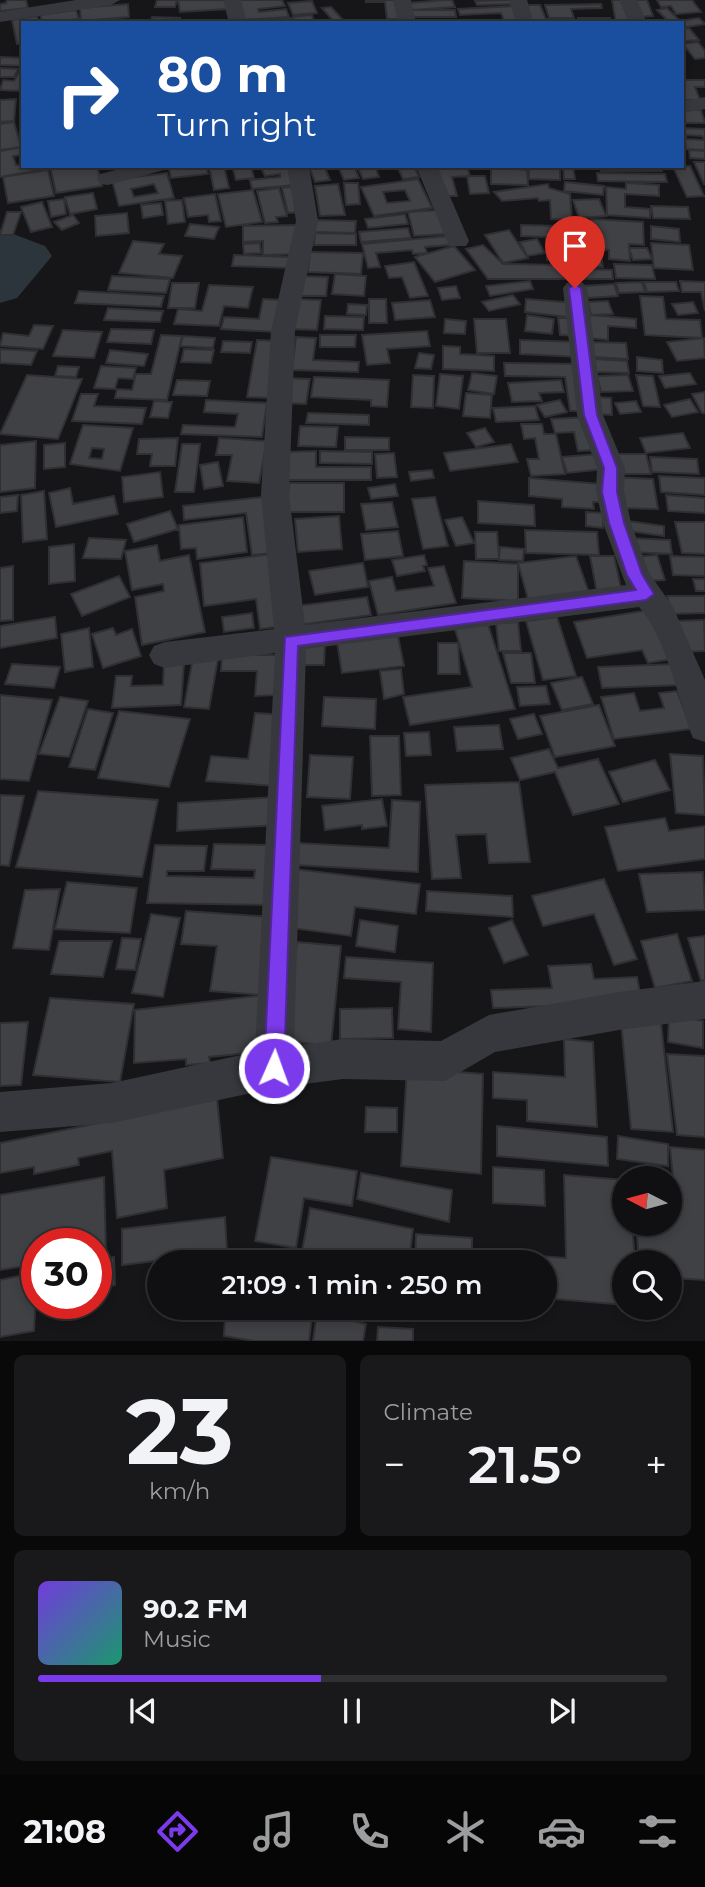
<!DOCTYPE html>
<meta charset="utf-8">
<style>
body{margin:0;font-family:Montserrat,sans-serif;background:#19191b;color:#f1f3f6;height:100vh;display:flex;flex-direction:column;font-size:26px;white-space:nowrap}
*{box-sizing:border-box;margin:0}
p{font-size:23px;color:#9c9d9f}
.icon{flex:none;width:38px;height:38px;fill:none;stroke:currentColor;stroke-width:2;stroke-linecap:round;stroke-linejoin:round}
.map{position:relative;height:1341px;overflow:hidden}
.sheet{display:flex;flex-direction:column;gap:14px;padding:14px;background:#09090a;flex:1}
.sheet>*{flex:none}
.hud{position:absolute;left:21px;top:21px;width:663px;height:147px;border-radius:0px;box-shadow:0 4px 10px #0003,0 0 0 2px #303032;background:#1a4fa0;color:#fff;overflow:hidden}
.needle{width:46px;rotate:276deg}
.tools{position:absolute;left:612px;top:1166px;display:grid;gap:14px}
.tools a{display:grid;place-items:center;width:70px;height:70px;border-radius:50%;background:#101012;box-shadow:0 4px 10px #0003,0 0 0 2px #303032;font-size:35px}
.speed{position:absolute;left:21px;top:1228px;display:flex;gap:14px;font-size:35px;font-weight:700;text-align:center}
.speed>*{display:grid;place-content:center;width:91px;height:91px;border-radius:50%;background:#101012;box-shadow:0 4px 10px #0003,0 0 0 2px #303032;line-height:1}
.speed .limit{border:10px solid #d22;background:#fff;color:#111}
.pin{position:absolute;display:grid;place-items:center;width:60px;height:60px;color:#fff;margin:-72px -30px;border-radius:50% 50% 50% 0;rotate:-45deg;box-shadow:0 0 7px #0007}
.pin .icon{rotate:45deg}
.me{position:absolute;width:77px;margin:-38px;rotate:2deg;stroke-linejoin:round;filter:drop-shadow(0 0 5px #0008)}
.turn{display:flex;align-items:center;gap:24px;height:147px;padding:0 21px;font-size:32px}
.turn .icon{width:91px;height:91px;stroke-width:2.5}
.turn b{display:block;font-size:49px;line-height:60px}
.big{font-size:52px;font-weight:600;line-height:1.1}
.sheet .card{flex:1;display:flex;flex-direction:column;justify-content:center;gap:10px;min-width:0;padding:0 24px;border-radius:10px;background:#19191b}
.sheet .dial{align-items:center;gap:0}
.dial b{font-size:91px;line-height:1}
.song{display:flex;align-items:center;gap:21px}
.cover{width:84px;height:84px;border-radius:10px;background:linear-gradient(135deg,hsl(260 70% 55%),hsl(160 70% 35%))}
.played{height:7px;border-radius:4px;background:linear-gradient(90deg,#7c3aed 45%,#303032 45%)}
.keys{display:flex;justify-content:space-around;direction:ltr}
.heat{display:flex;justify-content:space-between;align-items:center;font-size:38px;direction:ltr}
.sheet .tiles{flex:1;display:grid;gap:14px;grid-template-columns:1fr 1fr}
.card:last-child{grid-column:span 2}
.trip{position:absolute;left:147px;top:1250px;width:410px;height:70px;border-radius:35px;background:#101012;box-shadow:0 4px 10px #0003,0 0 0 2px #303032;font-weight:600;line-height:70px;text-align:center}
.dock{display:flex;height:112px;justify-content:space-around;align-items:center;background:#060607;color:#9c9d9f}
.dock .icon{width:49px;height:49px}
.dock .on{color:#7c3aed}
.dock b{font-size:32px;color:#f1f3f6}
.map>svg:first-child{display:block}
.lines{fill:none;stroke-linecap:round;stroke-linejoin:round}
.river{fill:#2c353c;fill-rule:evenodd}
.building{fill:#404145;stroke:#303034;stroke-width:2;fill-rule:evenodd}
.minor{fill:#37383d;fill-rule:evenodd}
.route{fill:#7c3aed;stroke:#51269a;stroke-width:2}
</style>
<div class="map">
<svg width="705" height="1341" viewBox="0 0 705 1341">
<rect width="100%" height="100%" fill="#161618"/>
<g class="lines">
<path class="river" d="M0 229 45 246 52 256 17 298 0 303Z"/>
</g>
<path class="building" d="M7 0H26L28 8 0 11V4L6 3Z
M157 0H177L175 7H155Z
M178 0H226L228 9 180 12Z
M238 0H282L285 6 258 9 259 12 286 9 289 17 241 20Z
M366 0H398L401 19H387L385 2H366Z
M444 0H452L455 7 412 10 409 3Z
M512 0 513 4 477 5 475 1Z
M612 0H626L630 23H616Z
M632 0H647L653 16 638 17Z
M657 0H692L701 12 676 14 671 6 661 7Z
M312 1 317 13 293 15 288 3Z
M128 4 129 17 81 21 80 8Z
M601 4 602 8 571 9 574 18H549L545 5Z
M526 5H540L546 19H560L562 23H532Z
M513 6 519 23H505L501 13 460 15 458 9Z
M331 7 343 20 334 22 322 8Z
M667 8 680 21 699 18 705 24 682 28V23H670L657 10Z
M76 10 79 19 43 23 40 15Z
M412 10H455L456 17H412Z
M312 15 314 23H294L293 17Z
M37 16 39 23H23V43L17 44 12 20Z
M152 17 180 18 179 23H150Z
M292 18 293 23 244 21Z
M578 18H610L612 23H579Z
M689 28 699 40 685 41 682 29Z
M698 42 705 51V58L695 59 683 44Z
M0 57 23 58V66L0 65Z
M0 68 18 69 14 77H0Z
M21 69 23 91 0 90 3 80 14 81Z
M682 80H705V87H695L700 100H682Z
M16 99 14 121 0 122V100Z
M682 110H701L705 123H684Z
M14 122 21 147 0 150V124Z
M682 128 705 129V140L702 136 686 135V139L682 138Z
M685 139 705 140V150L686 149Z
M23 147V158L22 155 13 156 16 165 44 166 45 169 0 177V151Z
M689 150 705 151V159L690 158Z
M694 162H705V184H704Z
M50 166H97L102 186 56 193Z
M206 166 208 174 171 178 169 168Z
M209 166H224L229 188 214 190Z
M232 166H251L254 178 236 180Z
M260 166H289L294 185 252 189 250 180 280 177V174L265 176Z
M338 166H354L359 178 344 180Z
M357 166H375L379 177 363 179Z
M397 166H414L419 177 403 179Z
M467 166 470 176 452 177 457 196H442L434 167Z
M491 166 527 170 528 185 491 184Z
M529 166H560V180L529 179Z
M563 166H573L575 179H564Z
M600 166H660L662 171H601Z
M690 166 704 196 687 197 673 167Z
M325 168 330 180 315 182 310 169Z
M48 170 54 196 8 203 3 177Z
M167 173 174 198 119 206 112 180ZM154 184 158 193 134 197 131 189Z
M597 173 665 174 667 182 598 181Z
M467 176H485L489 193 470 194Z
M418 179 432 208 374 216 361 187ZM405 190 410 201 387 203 383 192Z
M565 182 604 186 603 195 564 191Z
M344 183H358L360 204 346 205Z
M626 183 659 185V196L625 194V207L650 209V218L607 215 606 187 626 189Z
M338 184 345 215 320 216 315 186Z
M548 184 549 188 570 194 572 220 551 219 550 200 539 201 538 198 502 201 494 192Z
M296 186 303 212 288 213 282 188Z
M279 188 287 216 276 217 278 222 265 223 257 191Z
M253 190 262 222 226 227 218 194Z
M93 193 97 209 70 214 65 197Z
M215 194 221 221 209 222 208 215 188 217 184 198Z
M64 199 66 214 51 217 48 201Z
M599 199 606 216 579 218 573 200Z
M182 200 185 222 168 224 165 201Z
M42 202 52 227 31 232 21 207Z
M161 203 163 215 143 218 141 205Z
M651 206 688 207 690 219 653 218Z
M441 210 447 234 414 236 408 212Z
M7 212H21L13 235H0Z
M127 213 129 233 96 236 95 216Z
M405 214 408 224 368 228 365 219Z
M73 215 79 223 62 230 54 222Z
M591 219 643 222 644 245 629 244 630 261 609 259V250L591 249Z
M315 220 356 221 355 233 314 232Z
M190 224 219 227 214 239 185 236Z
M296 225 297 254 263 255V241L243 242V226Z
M521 225 560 226 563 260H547L546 237 521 236Z
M567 225 586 227V240L567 239Z
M651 226 679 229 680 242 651 239Z
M408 228 411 238 361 242 359 232Z
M509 230 528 258 503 263 485 235Z
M315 233 356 234V245H314Z
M448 236 451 245 425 247 427 253 413 254 412 250 376 253 380 267 368 268 362 244Z
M537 239 545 253 527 256 520 242Z
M133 241 164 244 159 254 182 256 173 278 119 273Z
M260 243 261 253 244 254 243 244Z
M651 243 689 245 693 270 654 268Z
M483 245 503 264 562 265 564 279H488L466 249Z
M454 246 475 270 435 282 415 257Z
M629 248H647L652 259 633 260Z
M564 249 600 250 603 267 565 266Z
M310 252 363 253 361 274 308 272Z
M234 255 290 257 289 268 232 266Z
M414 262 428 296 410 298 402 277 389 278 385 266Z
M614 264 652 265 655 279 616 278Z
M565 268 612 270 613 279H567Z
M335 274 366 276 364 296 332 294Z
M112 276 170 279 166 293 108 290Z
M301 276 328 277 326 296H298Z
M530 281 533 289 490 296 486 286Z
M680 281 705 282V311L701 292H682Z
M642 282 645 292 619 293 616 283Z
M644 282H676L679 291 647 292Z
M172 283H199L195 308H168Z
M614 284 618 296 588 298 584 286Z
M209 285 253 287 248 308 224 306 219 326 174 324 178 309 202 311Z
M456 286 460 298 442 300 438 288Z
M79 291 164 296 161 307 75 303Z
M513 295 520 304 489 311 482 302Z
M640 296 663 297 666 319 700 320 702 338 645 335Z
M263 299 282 300 276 332 221 329 224 317 259 319Z
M292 299 321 300 317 330 287 329Z
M369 299H386L387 323H369Z
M526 299 576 303V318L525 312Z
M430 300 435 317 395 320 392 303Z
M608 301 613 314 591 315 588 302Z
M693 302 698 313 678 315 672 304Z
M348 304 367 305 366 315 347 314Z
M108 308 163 311 160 322 104 320Z
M527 315 554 319 552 334 525 331Z
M590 315 636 319V328L608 326V340L590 338Z
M325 316 364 317 363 330 324 329Z
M558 318H576L579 336 560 335Z
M445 319 466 321 465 334 444 333Z
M474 319H506L510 353H477Z
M34 325 53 326 43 349 0 346 3 333 29 336Z
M111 329 154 330 151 344 107 342Z
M63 330 102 332 94 358 53 356Z
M427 331 430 346 387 349 390 363 367 365 362 335Z
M161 335 182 336 167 400 115 398 117 389 132 390 136 374H151Z
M320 335H356L355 347H320Z
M183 336 215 338 213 348 180 346Z
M296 337 316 338 313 360 359 362 358 372 292 370Z
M704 338 705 358 677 361 667 342Z
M257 340 278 341 269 398 247 397Z
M520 340 579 342 580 357 520 354Z
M223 341 252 342 250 353 221 352Z
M590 342 626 343 628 359 592 357Z
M443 346 460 347V354L494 356V371L443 369Z
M0 349 37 351 31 365 0 363Z
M184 349 214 350 211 363 181 362Z
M110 350 148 354 144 366 106 363Z
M419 353 434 355 431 369 415 368Z
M637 357 662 360 663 373 637 371Z
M593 359 627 361 629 373 595 372Z
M504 363 582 364 589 411H570L565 377 505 376Z
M58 366 79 367 76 377 55 376Z
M101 366 136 368 133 379 118 378 115 389 94 388Z
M472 373 497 376 494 394 468 390Z
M690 373 696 384 665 388 659 376Z
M440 374 463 376 459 409 436 406Z
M27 375 82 379 58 439 0 434Z
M413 375 434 376 433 408 411 407Z
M628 375 633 391 601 392 597 376Z
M636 375 653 376 660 407 643 406Z
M314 377 389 380 387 407 371 406V400L311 397Z
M287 378 310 379 306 404 283 403Z
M177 380 210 381 207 396 173 395Z
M561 380 564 392 539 393 542 401 512 402 508 383Z
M705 392V413H702L692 394Z
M466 393 492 395 490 418 463 416Z
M81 394H98L94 406 146 408 142 424 72 421Z
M598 397 611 398 612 415 598 414Z
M690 399 698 412 672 417 664 405Z
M206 400 267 403 262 437 181 434 183 425 235 427 238 414 204 412Z
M560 400 567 412 545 417 537 405Z
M154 401 172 402 168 418 150 417Z
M636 401 641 412 620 414 615 403Z
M535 406 539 420 496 422 493 408Z
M308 413 369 415V425L306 423Z
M588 417 598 450 578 451 574 432 555 433 551 419Z
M521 424H542L544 434H556L565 474 531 476 527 459H539L535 438 524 439Z
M83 425 133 428 120 471 70 464ZM92 448 104 449 102 459 89 458Z
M300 426 338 427 336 447 298 446Z
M485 428 494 442 476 447 467 433Z
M683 433 690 448 646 453 640 438Z
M345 437 389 438V450H345Z
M178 438 175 466H150L152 454H137L139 439Z
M219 438 267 441 259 483 227 481 232 455H216Z
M36 441 35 488 0 492V445Z
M65 443V467L44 469V445Z
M182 444H200L194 492H175Z
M511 444 518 462 450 471 444 453Z
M316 451V467H371V480H283L284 452Z
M320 451 372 452V464L320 463Z
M394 453 397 477 377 478 375 454Z
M600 454 606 469 567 473 562 457Z
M613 454H646L651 474H617Z
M650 457 697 459 699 474 652 472Z
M218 462 223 486 204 489 200 465Z
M432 470 434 478 411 481 409 472Z
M160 472 163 497 124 502 122 477Z
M659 476 705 478V495L661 492Z
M615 477 653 479 658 509 618 508Z
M529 478 600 484V502H593L594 509 562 507V499L529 496Z
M289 483H344V512H287Z
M395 484 398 496 371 499 368 488Z
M70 488 73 504 114 496 118 514 56 527 49 493Z
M44 491 47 539 23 542 21 495Z
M18 495 17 511 0 513V497Z
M666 495 705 498V513L668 511Z
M263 497 273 553 252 555 246 513 184 520 183 506Z
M435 497 448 546 423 549 412 499Z
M478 501 534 505 535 526 478 523Z
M392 502 398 527 366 530 361 504Z
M170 511 178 529 134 542 127 524Z
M586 512 603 513V528L586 526Z
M339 516 342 549 298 552 295 519Z
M243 517 247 552 197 559 196 548 181 549 179 525Z
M462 517 474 543 456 546 445 520Z
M628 521 664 526V536L628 531Z
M675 522H705V554L682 553Z
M525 530 597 532 599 555 526 553Z
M398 531 403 556 365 560 361 534Z
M475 532H497L499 559H476Z
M89 538 126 540 121 559 83 558Z
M629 538 670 540 672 554 631 552Z
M74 544 75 581 49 584V547Z
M157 545 160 561 189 555 205 632 142 645 135 597 164 591 163 584 132 590 125 551Z
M500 547 524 549 523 561 499 560Z
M272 554 284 626 260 629 256 599 204 606 200 563Z
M424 555 427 565 423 566 425 571 397 576 392 560Z
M657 555 665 580 641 581 634 557Z
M576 556 589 593 528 599 518 563Z
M590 556H614L622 593H597Z
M670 556 705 557V576L673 575Z
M464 561 518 564V601L462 598Z
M363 563 368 587 315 595 309 571Z
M13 566V620L0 621V568Z
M444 566 456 603 378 615 369 581 392 577 396 591 434 586 428 568Z
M119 576 130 597 82 616 71 594Z
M693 579H705V591H696Z
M667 596H705V613L671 614Z
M367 597 371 615 299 625 296 606Z
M649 610 672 659 648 663 642 650 587 658 574 622Z
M252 613 254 628 224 632 222 617Z
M55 617 57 638 0 648V626Z
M557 617 576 676 543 680 526 621Z
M704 620 705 651 684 652 676 621Z
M518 622 521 651H499L496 623Z
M488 624 515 709 410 725 403 697 472 687 455 629Z
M89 628 93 667 65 672 61 634Z
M113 628 116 635 132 629 141 656 103 668 92 634Z
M398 636 404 666 342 673 337 642Z
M299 643H325L324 665H299Z
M438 643H458L460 674H438Z
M503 653H531L535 683H511Z
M222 655H277L275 695 255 696 257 671H221Z
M193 657 218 659 209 709 184 707Z
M12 664 60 667 54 688 5 684Z
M184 664 181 705 112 708 116 676H132L131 686 163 685 164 665Z
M676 664 681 685 602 688 598 667Z
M401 669 404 694 384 699 380 671Z
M582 677 593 704 562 710 551 683Z
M546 686 550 704 520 706 517 687Z
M677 691 691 729 614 739 601 697 634 693 640 711 664 708 659 693Z
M0 695 52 700 29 781 0 779Z
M60 697 88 701 69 757 39 754Z
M324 697 376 699 375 729 322 726Z
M599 705 615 746 555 757 540 716Z
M88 709 113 713 95 770 69 767Z
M119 711 190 719 169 787 98 778Z
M255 713 286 715 276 786 206 781 211 756 248 759Z
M534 714 542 734 518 739 510 719Z
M499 725 503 749 457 751 454 727Z
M429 732 431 755 406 756 404 733Z
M370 736H399L401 795 372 796Z
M549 749 558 768 598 759 619 804 573 815 555 772 520 780 511 758Z
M670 754 703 756 705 815 676 813Z
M310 755 353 757 350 799 307 797Z
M655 760 670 790 623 802 609 772Z
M519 782 530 862 489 863 486 834 456 835 461 878 432 879 425 785Z
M38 791 158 800 142 877 16 867Z
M0 795 24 796 9 866 0 865Z
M276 797 277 825 177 831 178 803Z
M382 799 387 826 362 829V825L325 830 322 806Z
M392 800 420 802 418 872 296 865 298 843 389 848Z
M665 818 669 831 705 826V859L618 871 605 827Z
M214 844 275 845 271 905 147 903 155 845 207 846 204 871H167V876L254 878 255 870 211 869Z
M294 869 420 884 416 914 355 907 351 936 284 927Z
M703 872 705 910 647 912 639 874Z
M604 879 637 959 614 965 594 914 543 926 532 896Z
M67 882 137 888 130 933 55 929Z
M60 889 49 950 13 948 25 890Z
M427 891 512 896 513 917 426 911Z
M186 911 272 917 262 995 210 991 217 946 181 944Z
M151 914 180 918 163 997 132 993Z
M360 920 398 926 395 952 356 946Z
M512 920 528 955 504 963 489 928Z
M677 934 692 981 655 988 641 941Z
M705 936V980L701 981 688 938Z
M122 938 141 939 135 970 116 969Z
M59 941H112L103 977 51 974Z
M297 942 341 946 331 1046 284 1041Z
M346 957 433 963 431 1032 398 1029 401 982 344 978Z
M591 964 594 979 637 977 642 1003 493 1008 491 990 552 988 548 966Z
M264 995 267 1051 209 1057 210 1063 186 1065V1059L134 1063 135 1010Z
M50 998 134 1004 120 1082 33 1075Z
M392 1008 393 1038 340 1039V1009Z
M669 1015 703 1021V1048L668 1042Z
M621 1021 661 1023 673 1132 631 1129Z
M28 1022 21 1085 0 1086V1023Z
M564 1039 593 1042 597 1127 527 1121V1100L493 1098V1072L565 1077Z
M667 1054 705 1056V1137L677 1135Z
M407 1068 483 1074 481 1174 401 1166Z
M217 1099 223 1158 164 1170 167 1208 117 1218 112 1151 78 1158 79 1165 34 1174V1167L0 1173V1143Z
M366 1107 397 1108V1132H365Z
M497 1126 607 1137 608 1166 497 1156Z
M618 1136 668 1144V1166L617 1159Z
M670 1147 705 1150V1280L670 1278V1262H639L636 1223H670V1187H674Z
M271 1157 357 1171 352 1206 304 1198 296 1248 255 1241Z
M493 1167 544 1170 545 1206 493 1203Z
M361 1173 452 1190 449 1222 357 1199Z
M564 1175 625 1180V1223H632L635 1262H625V1305L544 1298V1262H498V1253L566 1258Z
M104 1177 106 1252 96 1254V1244H37V1264L0 1270V1195Z
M310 1208 413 1229 409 1262H300Z
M225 1217 227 1252 122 1265V1229Z
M416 1234 472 1238V1262H415Z
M114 1257 115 1285 96 1289V1261Z
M37 1272 34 1331 0 1337V1280Z
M317 1312 366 1324 363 1341H313Z
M225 1313 312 1318 309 1341H254L224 1336Z
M378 1327 413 1329V1341H377Z"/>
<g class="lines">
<path class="minor" d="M76 0H120L111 5 0 22V12Z
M223 0H241L247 23H229Z
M393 0H411L416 23H398Z
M509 0H527L534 23H516Z
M619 0H637L647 23H629Z
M705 97V109L682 113V101Z
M132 166H167L164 170 108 185 100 184 97 179 100 174Z
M287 166H309L318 221 295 331 289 495 305 625 626 585 603 523 596 491 597 468 577 415 563 288 567 283 575 281 583 283 587 288 603 415 625 468 624 491 631 523 649 573 673 607 705 680V742L693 738 689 728C678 694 663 633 639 607L306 649 294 1046 343 1039 441 1041 489 1015 619 992 705 981V1019L619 1030 495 1052 445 1081 343 1079 274 1088 112 1123 0 1132V1092L112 1083 255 1052 275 653 165 668 154 664 149 655 154 646 165 642 274 629 261 495 271 331 296 221Z
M416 166H437L469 241 466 246H450L447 241Z"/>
</g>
<path class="route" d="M575 284 581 288 597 415 617 468V492L624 523 642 574 654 594 646 600 298 646 284 1068 281 1075 274 1078 267 1075 264 1068 285 637 636 590 627 575 609 523 602 492 604 468 584 415 569 288Z"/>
</svg>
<div class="tools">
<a><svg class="needle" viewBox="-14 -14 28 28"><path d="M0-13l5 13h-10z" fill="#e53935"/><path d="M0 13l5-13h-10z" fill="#9c9d9f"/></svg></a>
<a><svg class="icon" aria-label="search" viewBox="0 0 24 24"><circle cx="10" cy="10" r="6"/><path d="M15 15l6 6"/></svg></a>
</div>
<div class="speed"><div class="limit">30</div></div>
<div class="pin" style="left:575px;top:288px;background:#d93025"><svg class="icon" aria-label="arrive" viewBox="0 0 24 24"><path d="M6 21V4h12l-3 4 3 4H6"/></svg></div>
<svg class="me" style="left:274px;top:1068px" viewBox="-20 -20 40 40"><circle r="17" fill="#7c3aed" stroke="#fff" stroke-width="3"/><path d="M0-11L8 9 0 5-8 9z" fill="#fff"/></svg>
<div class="trip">21:09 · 1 min · 250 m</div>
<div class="hud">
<div class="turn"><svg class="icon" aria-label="right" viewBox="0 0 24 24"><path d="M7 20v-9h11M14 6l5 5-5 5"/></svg><div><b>80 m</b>Turn right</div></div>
</div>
</div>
<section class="sheet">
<div class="tiles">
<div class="card dial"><b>23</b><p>km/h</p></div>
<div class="card"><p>Climate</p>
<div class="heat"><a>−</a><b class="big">21.5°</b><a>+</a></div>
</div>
<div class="card">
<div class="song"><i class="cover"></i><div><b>90.2 FM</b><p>Music</p></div></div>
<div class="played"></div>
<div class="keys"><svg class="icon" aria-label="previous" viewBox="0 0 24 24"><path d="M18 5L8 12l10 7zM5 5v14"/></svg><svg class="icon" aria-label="pause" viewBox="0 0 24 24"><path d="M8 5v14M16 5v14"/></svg><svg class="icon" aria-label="next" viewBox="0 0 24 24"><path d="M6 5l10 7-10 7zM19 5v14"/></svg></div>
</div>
</div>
</section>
<nav class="dock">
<b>21:08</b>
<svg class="icon on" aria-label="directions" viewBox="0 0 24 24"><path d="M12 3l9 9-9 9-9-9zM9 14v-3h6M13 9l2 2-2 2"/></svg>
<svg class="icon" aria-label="music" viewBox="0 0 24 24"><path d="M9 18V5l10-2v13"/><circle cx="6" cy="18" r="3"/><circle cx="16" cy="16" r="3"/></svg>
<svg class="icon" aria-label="phone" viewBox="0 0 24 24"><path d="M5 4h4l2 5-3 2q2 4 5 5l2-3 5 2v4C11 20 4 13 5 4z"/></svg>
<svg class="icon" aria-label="climate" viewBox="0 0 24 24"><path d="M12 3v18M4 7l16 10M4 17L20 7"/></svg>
<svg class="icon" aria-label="car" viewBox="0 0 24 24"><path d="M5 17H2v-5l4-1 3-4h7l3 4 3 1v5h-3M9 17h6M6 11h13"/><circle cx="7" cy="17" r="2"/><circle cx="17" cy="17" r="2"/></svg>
<svg class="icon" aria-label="filters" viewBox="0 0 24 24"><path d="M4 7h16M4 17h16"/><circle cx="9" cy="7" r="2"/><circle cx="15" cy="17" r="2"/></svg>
</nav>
